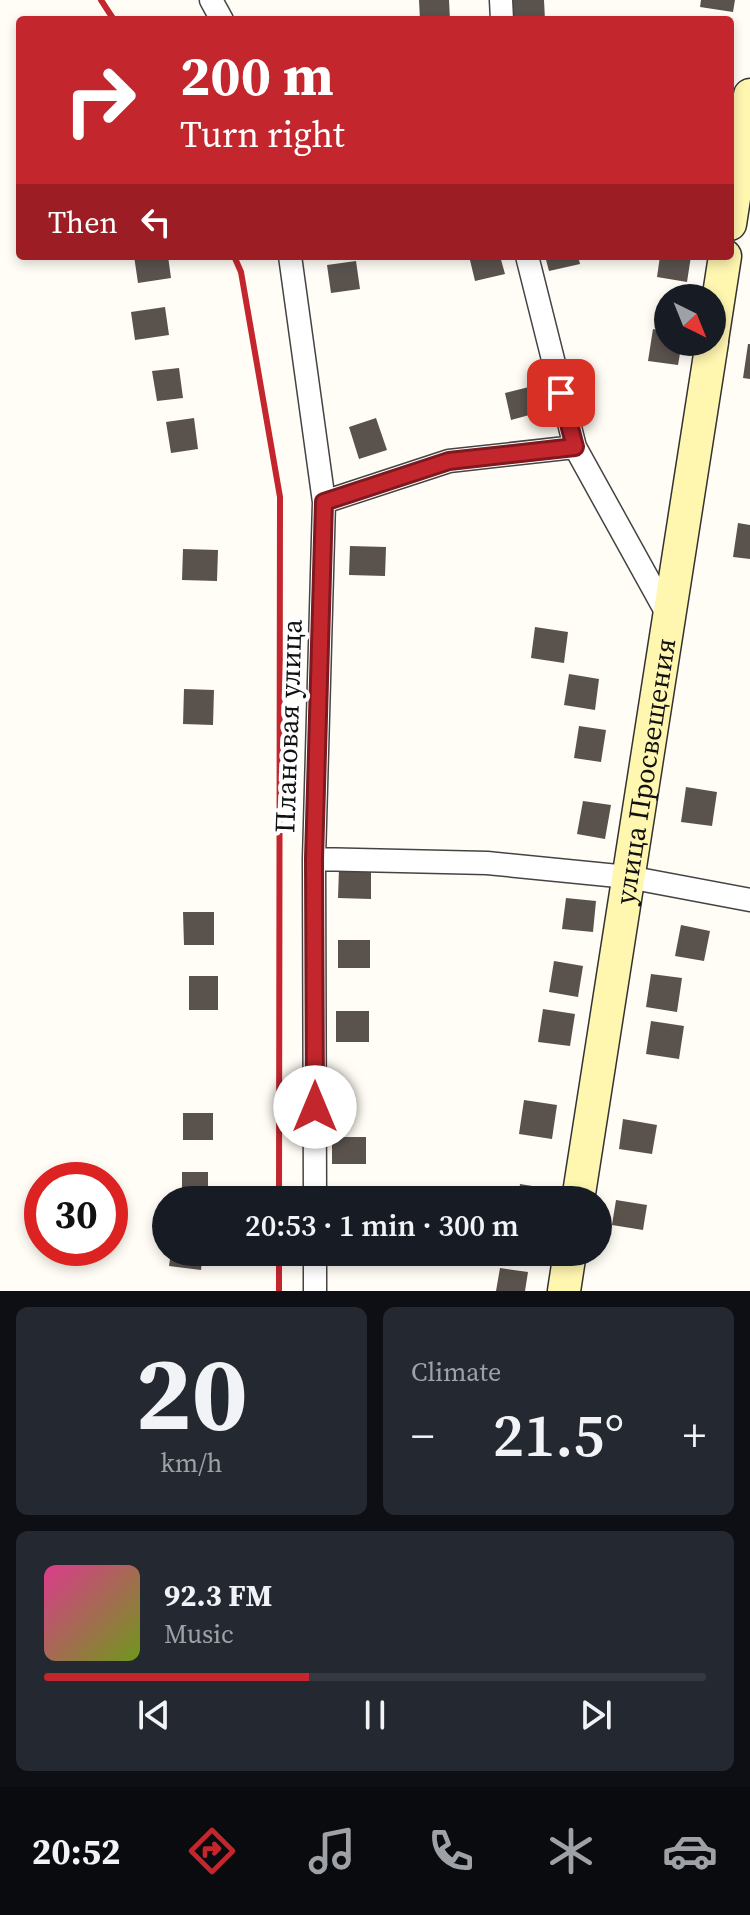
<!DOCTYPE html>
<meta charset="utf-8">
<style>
body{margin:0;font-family:"Source Serif 4",serif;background:#242831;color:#f1f3f6;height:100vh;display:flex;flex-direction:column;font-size:30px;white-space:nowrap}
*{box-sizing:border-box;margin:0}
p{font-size:26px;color:#9ea1a6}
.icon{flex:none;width:44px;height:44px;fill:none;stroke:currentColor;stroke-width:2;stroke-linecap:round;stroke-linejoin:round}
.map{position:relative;height:1291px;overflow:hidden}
.details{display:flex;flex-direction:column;gap:16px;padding:16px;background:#0d0f14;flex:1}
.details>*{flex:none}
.banner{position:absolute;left:16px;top:16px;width:718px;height:244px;border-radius:8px;box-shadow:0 4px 12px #0003;background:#c4262e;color:#fff;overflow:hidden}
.needle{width:52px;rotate:137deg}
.fabs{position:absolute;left:654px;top:284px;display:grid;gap:16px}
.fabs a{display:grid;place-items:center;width:72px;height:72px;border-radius:50%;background:#171b24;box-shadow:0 4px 12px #0003;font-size:40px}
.speed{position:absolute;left:24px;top:1162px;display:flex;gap:16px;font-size:40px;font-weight:700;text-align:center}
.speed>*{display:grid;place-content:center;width:104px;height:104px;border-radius:50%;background:#171b24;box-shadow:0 4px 12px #0003;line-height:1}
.speed .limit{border:12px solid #d22;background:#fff;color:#111}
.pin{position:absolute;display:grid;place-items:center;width:68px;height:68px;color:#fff;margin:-34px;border-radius:16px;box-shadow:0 4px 12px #0006}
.me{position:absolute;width:88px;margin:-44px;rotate:0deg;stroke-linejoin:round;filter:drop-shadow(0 0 6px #0008)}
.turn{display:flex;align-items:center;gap:28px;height:168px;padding:0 32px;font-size:36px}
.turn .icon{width:104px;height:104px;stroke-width:2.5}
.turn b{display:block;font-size:56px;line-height:68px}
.then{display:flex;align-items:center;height:76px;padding:0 32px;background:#0003;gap:16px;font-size:30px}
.big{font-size:60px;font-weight:600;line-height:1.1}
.details .card{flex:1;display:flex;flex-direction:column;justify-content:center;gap:12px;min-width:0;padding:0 28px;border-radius:12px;background:#242831}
.details .dial{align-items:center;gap:0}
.dial b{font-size:104px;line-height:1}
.song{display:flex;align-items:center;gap:24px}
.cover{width:96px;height:96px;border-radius:12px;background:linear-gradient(135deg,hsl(330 70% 55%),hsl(80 70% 35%))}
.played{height:8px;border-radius:4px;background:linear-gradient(90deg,#c4262e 40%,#363941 40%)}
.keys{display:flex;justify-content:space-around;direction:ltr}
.heat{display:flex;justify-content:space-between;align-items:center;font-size:44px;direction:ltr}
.details .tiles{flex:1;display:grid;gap:16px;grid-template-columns:1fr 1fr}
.card:last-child{grid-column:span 2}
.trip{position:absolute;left:152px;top:1186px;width:460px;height:80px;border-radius:40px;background:#171b24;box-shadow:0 4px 12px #0003;font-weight:600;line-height:80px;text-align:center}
.dock{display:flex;height:128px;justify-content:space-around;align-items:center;background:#090b0e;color:#9ea1a6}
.dock .icon{width:56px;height:56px}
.dock .current{color:#c4262e}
.dock b{font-size:36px;color:#f1f3f6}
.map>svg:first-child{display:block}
.building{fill:#5a524d}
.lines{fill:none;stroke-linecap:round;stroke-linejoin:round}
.street-casing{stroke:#444;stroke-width:25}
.secondary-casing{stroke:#333;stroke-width:35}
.street{stroke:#fff;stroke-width:22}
.secondary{stroke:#fff6b0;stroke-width:32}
.rail{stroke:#c4262e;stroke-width:6}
.route-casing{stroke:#7f191e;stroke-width:20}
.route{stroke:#c4262e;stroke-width:14}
.labels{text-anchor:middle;stroke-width:8;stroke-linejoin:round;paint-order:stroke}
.street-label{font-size:28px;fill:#111;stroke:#fff}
</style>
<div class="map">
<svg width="750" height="1291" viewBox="0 0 750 1291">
<rect width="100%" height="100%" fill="#fffdf5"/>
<path class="building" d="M419 0H449L450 20H420Z
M510 0H544L545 20H511Z
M701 0H735L733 12 700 7Z
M134 256H168L171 278 138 283Z
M469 256H500L505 274 475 281Z
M545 256H578L580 264 549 271Z
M660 256H691L687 282 657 277Z
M356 261 360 289 331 293 327 265Z
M165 307 169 335 135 340 131 312Z
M653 329 668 332V342H682L678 365 648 361Z
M748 344H750V379L743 378Z
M179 368 183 398 157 401 152 371Z
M537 385 544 411 511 420 505 393Z
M194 418 198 449 171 453 166 422Z
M376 418 387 450 359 459 349 427Z
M738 523 750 525V559L733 557Z
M350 546 386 547 385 576 349 575Z
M183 549 218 550 217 581 182 580Z
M535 627 568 632 564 663 531 658Z
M569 674 599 679 595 710 564 705Z
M184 689 214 690 213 725 183 724Z
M579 726 606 730 601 762 574 758Z
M686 787 717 792 712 826 681 822Z
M583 801 611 805 605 839 577 834Z
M339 869 371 870V899L338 898Z
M566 898 596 901 593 932 562 929Z
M183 912H214V945H184Z
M681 925 710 931 704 961 675 956Z
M338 940H370V968H338Z
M554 961 583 966 578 997 549 992Z
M651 974 682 978 677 1012 646 1007Z
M189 976H218V1010H189Z
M543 1009 575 1014 570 1046 538 1042Z
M336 1011H369V1042H336Z
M651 1021 684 1026 679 1059 646 1054Z
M524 1100 557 1105 552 1139 519 1134Z
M183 1113H213V1140H183Z
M623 1119 657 1125 652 1154 619 1149Z
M332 1137H366V1164H332Z
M182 1172H208V1200H182Z
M520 1184 551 1189 549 1200H518Z
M616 1200 647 1205 643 1230 612 1225Z
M171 1252H203L201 1270 169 1266Z
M500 1268 528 1272 525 1291H496Z"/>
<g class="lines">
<defs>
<path id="street" d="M211 0 222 20
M501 0 502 20
M290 256 324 502 314 859 315 1200
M527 256 575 447 669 617
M324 502 449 461 575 447
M314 859 487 863 628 877 750 900
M315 1252V1291"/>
<g id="secondary">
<path d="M730 224 750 95"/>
<path d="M712 340 725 256"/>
<path id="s1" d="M578 1200 712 342"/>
<path d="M564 1291 570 1252"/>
</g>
</defs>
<use href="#street" class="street-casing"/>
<use href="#secondary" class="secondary-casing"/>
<use href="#street" class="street"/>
<use href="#secondary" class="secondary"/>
<path class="rail" d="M101 0 114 20
M234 256 241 272 280 497 279 1200
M279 1291V1252"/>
</g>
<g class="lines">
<defs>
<path id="route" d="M315 1107 314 859 324 502 449 461 575 447 561 393"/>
</defs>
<use href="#route" class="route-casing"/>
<use href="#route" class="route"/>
</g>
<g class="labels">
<g class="street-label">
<text transform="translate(288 726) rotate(-88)" y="10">Плановая улица</text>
<text dy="10" stroke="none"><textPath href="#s1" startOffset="434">улица Просвещения</textPath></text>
</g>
</g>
</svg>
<div class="fabs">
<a><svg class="needle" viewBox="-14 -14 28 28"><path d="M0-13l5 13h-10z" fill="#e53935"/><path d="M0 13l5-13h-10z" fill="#9ea1a6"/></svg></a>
</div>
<div class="speed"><div class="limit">30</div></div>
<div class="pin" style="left:561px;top:393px;background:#d93025"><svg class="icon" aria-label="arrive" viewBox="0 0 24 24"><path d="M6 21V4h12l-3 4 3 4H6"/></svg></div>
<svg class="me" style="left:315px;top:1107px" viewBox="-20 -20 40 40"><circle r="19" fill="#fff"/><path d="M0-13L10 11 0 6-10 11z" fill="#c4262e"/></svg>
<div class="trip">20:53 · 1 min · 300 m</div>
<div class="banner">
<div class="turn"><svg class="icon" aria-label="right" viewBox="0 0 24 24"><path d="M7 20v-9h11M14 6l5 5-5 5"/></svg><div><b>200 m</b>Turn right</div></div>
<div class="then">Then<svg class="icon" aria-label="left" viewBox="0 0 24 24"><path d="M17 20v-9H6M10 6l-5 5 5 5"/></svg></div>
</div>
</div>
<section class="details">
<div class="tiles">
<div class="card dial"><b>20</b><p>km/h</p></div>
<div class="card"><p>Climate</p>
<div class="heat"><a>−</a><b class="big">21.5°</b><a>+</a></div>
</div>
<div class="card">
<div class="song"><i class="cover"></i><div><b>92.3 FM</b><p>Music</p></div></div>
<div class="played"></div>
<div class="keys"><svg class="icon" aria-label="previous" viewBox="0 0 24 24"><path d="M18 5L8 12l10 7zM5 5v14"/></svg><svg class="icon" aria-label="pause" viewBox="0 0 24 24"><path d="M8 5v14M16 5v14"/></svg><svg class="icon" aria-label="next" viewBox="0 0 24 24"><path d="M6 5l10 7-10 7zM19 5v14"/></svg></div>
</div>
</div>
</section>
<nav class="dock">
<b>20:52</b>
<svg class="icon current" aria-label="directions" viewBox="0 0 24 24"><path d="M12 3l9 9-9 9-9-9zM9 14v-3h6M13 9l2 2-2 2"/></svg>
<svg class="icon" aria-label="music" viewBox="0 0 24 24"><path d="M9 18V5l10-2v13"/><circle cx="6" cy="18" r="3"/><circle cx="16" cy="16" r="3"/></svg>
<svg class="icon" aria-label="phone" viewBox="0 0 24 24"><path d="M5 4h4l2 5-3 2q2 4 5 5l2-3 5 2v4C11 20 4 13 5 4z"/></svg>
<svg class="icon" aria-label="climate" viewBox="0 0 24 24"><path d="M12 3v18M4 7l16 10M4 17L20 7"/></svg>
<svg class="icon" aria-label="car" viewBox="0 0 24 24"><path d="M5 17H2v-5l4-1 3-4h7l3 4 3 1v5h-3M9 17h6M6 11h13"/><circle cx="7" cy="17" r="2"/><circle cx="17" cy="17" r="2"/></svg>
</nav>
